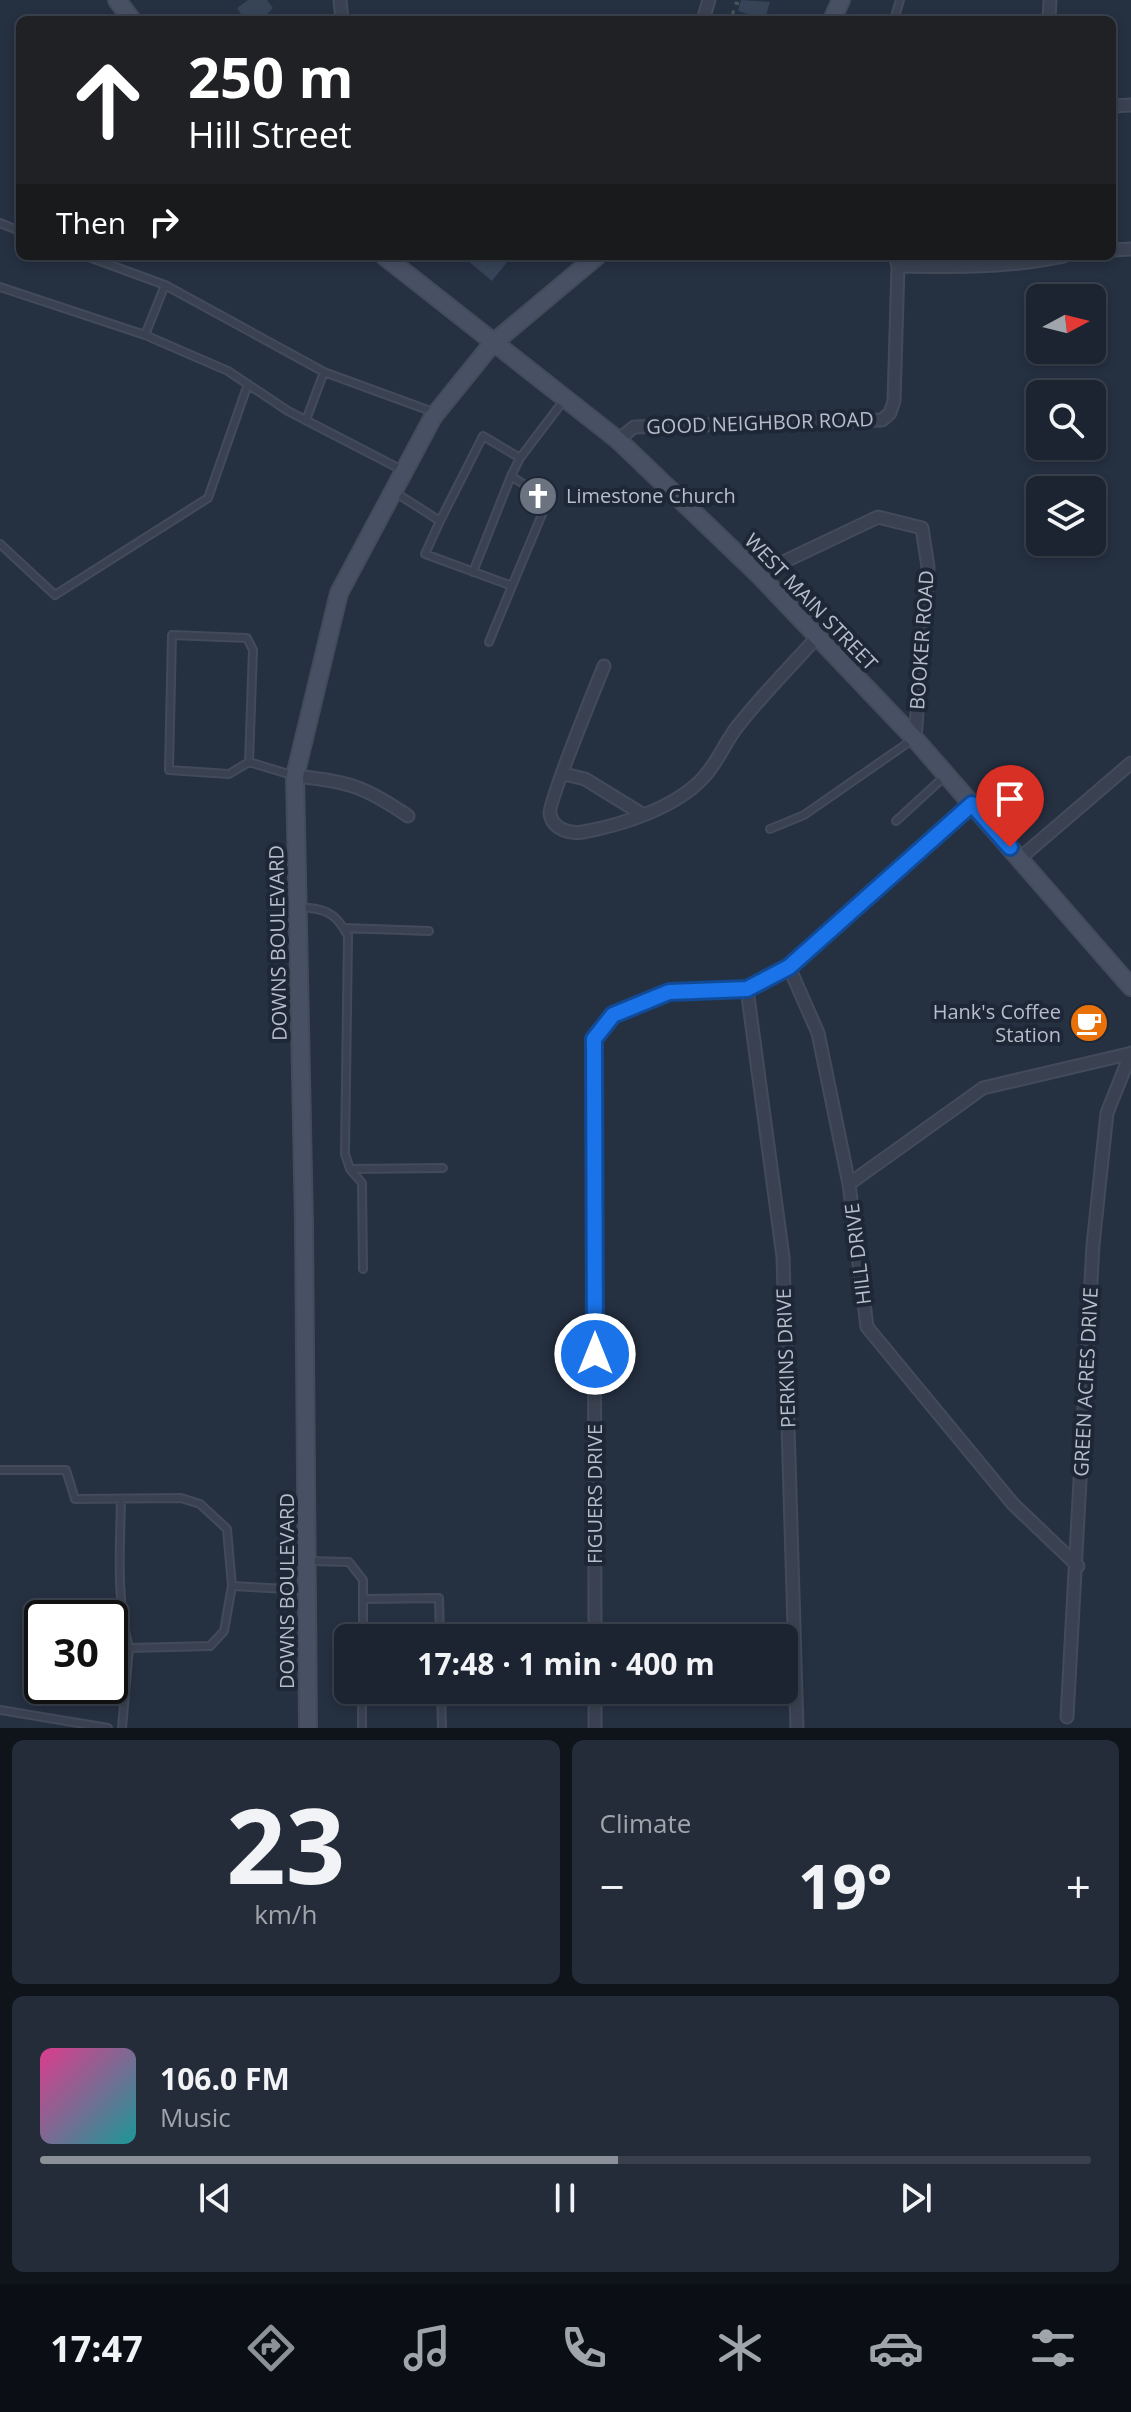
<!DOCTYPE html>
<meta charset="utf-8">
<style>
body{margin:0;font-family:"Open Sans",sans-serif;background:#252c39;color:#f1f3f6;height:100vh;display:flex;flex-direction:column;font-size:30px;white-space:nowrap}
*{box-sizing:border-box;margin:0}
p{font-size:26px;color:#a0a4ab}
.icon{flex:none;width:44px;height:44px;fill:none;stroke:currentColor;stroke-width:2;stroke-linecap:round;stroke-linejoin:round}
.map{position:relative;height:1728px;overflow:hidden}
.sheet{display:flex;flex-direction:column;gap:12px;padding:12px;background:#0f141b;flex:1}
.sheet>*{flex:none}
.guide{position:absolute;left:16px;top:16px;width:1100px;height:244px;border-radius:12px;box-shadow:0 4px 12px #0003,0 0 0 2px #3a414d;background:#202124;color:#fff;overflow:hidden}
.needle{width:52px;rotate:83deg}
.buttons{position:absolute;left:1026px;top:284px;display:grid;gap:16px}
.buttons a{display:grid;place-items:center;width:80px;height:80px;border-radius:12px;background:#1c2431;box-shadow:0 4px 12px #0003,0 0 0 2px #3a414d;font-size:40px}
.speed{position:absolute;left:24px;top:1600px;display:flex;gap:16px;font-size:40px;font-weight:700;text-align:center}
.speed>*{display:grid;place-content:center;width:104px;height:104px;border-radius:50%;background:#1c2431;box-shadow:0 4px 12px #0003,0 0 0 2px #3a414d;line-height:1}
.speed .limit{border:4px solid #111;border-radius:12px;background:#fff;color:#111}
.pin{position:absolute;display:grid;place-items:center;width:68px;height:68px;color:#fff;margin:-82px -34px;border-radius:50% 50% 50% 0;rotate:-45deg;box-shadow:0 0 8px #0007}
.pin .icon{rotate:45deg}
.me{position:absolute;width:88px;margin:-44px;rotate:0deg;stroke-linejoin:round;filter:drop-shadow(0 0 6px #0008)}
.turn{display:flex;align-items:center;gap:28px;height:168px;padding:0 40px;font-size:36px}
.turn .icon{width:104px;height:104px;stroke-width:2.5}
.turn b{display:block;font-size:56px;line-height:68px}
.then{display:flex;align-items:center;height:76px;padding:0 40px;background:#0003;gap:16px;font-size:30px}
.big{font-size:60px;font-weight:700;line-height:1.1}
.sheet .widget{flex:1;display:flex;flex-direction:column;justify-content:center;gap:12px;min-width:0;padding:0 28px;border-radius:12px;background:#252c39}
.sheet .dial{align-items:center;gap:0}
.dial b{font-size:104px;line-height:1}
.song{display:flex;align-items:center;gap:24px}
.cover{width:96px;height:96px;border-radius:12px;background:linear-gradient(135deg,hsl(330 70% 55%),hsl(180 70% 35%))}
.played{height:8px;border-radius:4px;background:linear-gradient(90deg,#8c9099 55%,#3a414d 55%)}
.keys{display:flex;justify-content:space-around;direction:ltr}
.heat{display:flex;justify-content:space-between;align-items:center;font-size:44px;direction:ltr}
.sheet .tiles{flex:1;display:grid;gap:12px;grid-template-columns:1fr 1fr}
.widget:last-child{grid-column:span 2}
.trip{position:absolute;left:334px;top:1624px;width:464px;height:80px;border-radius:12px;background:#1c2431;box-shadow:0 4px 12px #0003,0 0 0 2px #3a414d;font-weight:700;line-height:80px;text-align:center}
.menu{display:flex;height:128px;justify-content:space-around;align-items:center;background:#0b0e14;color:#a0a4ab}
.menu .icon{width:56px;height:56px}
.menu .selected{color:#8c9099}
.menu b{font-size:36px;color:#f1f3f6}
.map>svg:first-child{display:block}
.building{fill:#374457}
.lines{fill:none;stroke-linecap:round;stroke-linejoin:round}
.lane-casing{stroke:#434b5a;stroke-width:10}
.street-casing{stroke:#434b5a;stroke-width:15}
.secondary-casing{stroke:#434b5a;stroke-width:20}
.path{stroke:#41575a;stroke-width:3;stroke-dasharray:6 6;stroke-linecap:butt}
.lane{stroke:#3a4251;stroke-width:6}
.street{stroke:#3a4251;stroke-width:11}
.secondary{stroke:#485164;stroke-width:16}
.route-casing{stroke:#114b97;stroke-width:20}
.route{stroke:#1a73e8;stroke-width:14}
.labels{text-anchor:middle;stroke-width:8;stroke-linejoin:round;paint-order:stroke}
.street-label{font-size:20px;fill:#b6bdcb;stroke:#1e2736}
.poi-label{font-size:20px;fill:#b6bdcb;stroke:#1e2736;text-anchor:start}
</style>
<div class="map">
<svg width="1131" height="1728" viewBox="0 0 1131 1728">
<rect width="100%" height="100%" fill="#253041"/>
<path class="building" d="M248 0H267L273 8 261 20H245L237 8Z
M741 0 770 2 765 19 738 11Z
M462 256H512L492 281Z
M1085 1004 1103 1026 1090 1037 1071 1016Z"/>
<g class="lines">
<defs>
<path id="lane" d="M894 20 900 0
M0 223 20 231
M86 256 165 285
M0 287 145 335
M306 420 324 372
M520 458 564 400
M402 470 288 411 228 371 145 335 165 285 324 372 436 413
M396 493 440 521 425 554 512 586 548 500 511 476 520 458 483 436 440 521
M0 544 55 595 208 498 248 384
M473 572 511 476
M489 642 512 586
M249 762 229 774 169 770 172 635 247 638 253 650 249 762 295 776
M896 821 944 777
M770 829 804 815 912 740
M298 907C324 908 336 912 348 936L345 1154 350 1169 362 1183 363 1269
M344 928 429 931
M350 1169 443 1168
M0 1470H66L75 1499 181 1498 200 1504 227 1529 232 1586
M121 1499C120 1549 116 1599 129 1648
M310 1561 349 1562 363 1580V1638
M363 1599 439 1598 440 1638
M441 1690 442 1728
M0 1710 108 1728
M122 1728 129 1648 210 1646 224 1631 232 1586 307 1590
M362 1728V1690"/>
<path id="street" d="M340 0 342 20
M703 20 709 0
M1049 20 1050 0
M1112 106 1131 105
M1112 250 1131 249
M898 266C955 267 1008 268 1064 256
M618 440 634 427 882 420 890 413 894 401 898 266 895 256
M758 574 878 517 922 528 928 567 915 739
M604 666C596 686 548 803 550 813 552 829 569 834 583 832 622 825 675 808 703 778 719 761 726 739 741 722 765 692 792 665 818 636
M564 774 585 779 642 814
M295 776C347 781 364 786 408 816
M1019 859 1131 763
M789 967 818 1033 849 1184 867 1327 1013 1504 1078 1566
M747 989 783 1257 797 1728
M849 1184 983 1088 1128 1054
M595 1638 594 1039 613 1015 669 992 747 989 789 967 972 804
M595 1690V1728
M1067 1717 1093 1245 1107 1113 1131 1053"/>
<path id="secondary" d="M117 0 132 20
M832 20 841 0
M384 256 618 440 758 574 915 739 1131 987
M308 1728 304 1225 295 776 339 593 433 417 492 344 597 256"/>
</defs>
<use href="#lane" class="lane-casing"/>
<use href="#street" class="street-casing"/>
<use href="#secondary" class="secondary-casing"/>
<path class="path" d="M732 16 736 3 739 4"/>
<use href="#lane" class="lane"/>
<use href="#street" class="street"/>
<use href="#secondary" class="secondary"/>
</g>
<g class="lines">
<defs>
<path id="route" d="M595 1354 594 1039 613 1015 669 992 747 989 789 967 972 804 1010 847"/>
</defs>
<use href="#route" class="route-casing"/>
<use href="#route" class="route"/>
</g>
<defs>
<symbol id="church-disc" viewBox="-11 -11 22 22"><circle r="9.5" fill="#6b7280" stroke="#1e2736"/><path d="M-1.2-6h2.4v3.5h3.3v2.4h-3.3V6h-2.4V-.1h-3.3v-2.4h3.3Z" fill="#fff"/></symbol>
<symbol id="cafe-disc" viewBox="-11 -11 22 22"><circle r="9.5" fill="#e8710a" stroke="#1e2736"/><path d="M-5.5-4.5H6V0H3Q3 3.5 0 3.5H-2.5Q-5.5 3.5-5.5 0ZM3-3.2v2h1.7v-2ZM-6 4.5H4V6H-6Z" fill="#fff"/></symbol>
</defs>
<g fill-rule="evenodd">
<use href="#church-disc" x="516" y="474" width="44" height="44"/>
<use href="#cafe-disc" x="1067" y="1001" width="44" height="44"/>
</g>
<g class="labels">
<g class="street-label">
<text transform="translate(760 423) rotate(-2)" y="7">GOOD NEIGHBOR ROAD</text>
<text transform="translate(811 602) rotate(46)" y="7">WEST MAIN STREET</text>
<text transform="translate(922 640) rotate(-86)" y="7">BOOKER ROAD</text>
<text transform="translate(278 943) rotate(-91)" y="7">DOWNS BOULEVARD</text>
<text transform="translate(858 1254) rotate(-97)" y="7">HILL DRIVE</text>
<text transform="translate(786 1358) rotate(-92)" y="7">PERKINS DRIVE</text>
<text transform="translate(1086 1382) rotate(-87)" y="7">GREEN ACRES DRIVE</text>
<text transform="translate(595 1494) rotate(-90)" y="7">FIGUERS DRIVE</text>
<text transform="translate(287 1591) rotate(-90)" y="7">DOWNS BOULEVARD</text>
</g>
<g class="poi-label">
<text x="566" y="503">Limestone Church</text>
<text x="1061" y="1019" text-anchor="end">Hank's Coffee<tspan x="1061" dy="23">Station</tspan></text>
</g>
</g>
</svg>
<div class="buttons">
<a><svg class="needle" viewBox="-14 -14 28 28"><path d="M0-13l5 13h-10z" fill="#e53935"/><path d="M0 13l5-13h-10z" fill="#a0a4ab"/></svg></a>
<a><svg class="icon" aria-label="search" viewBox="0 0 24 24"><circle cx="10" cy="10" r="6"/><path d="M15 15l6 6"/></svg></a>
<a><svg class="icon" aria-label="layers" viewBox="0 0 24 24"><path d="M12 4l9 5-9 5-9-5zM3 14l9 5 9-5"/></svg></a>
</div>
<div class="speed"><div class="limit">30</div></div>
<div class="pin" style="left:1010px;top:847px;background:#d93025"><svg class="icon" aria-label="arrive" viewBox="0 0 24 24"><path d="M6 21V4h12l-3 4 3 4H6"/></svg></div>
<svg class="me" style="left:595px;top:1354px" viewBox="-20 -20 40 40"><circle r="17" fill="#1a73e8" stroke="#fff" stroke-width="3"/><path d="M0-11L8 9 0 5-8 9z" fill="#fff"/></svg>
<div class="trip">17:48 · 1 min · 400 m</div>
<div class="guide">
<div class="turn"><svg class="icon" aria-label="ahead" viewBox="0 0 24 24"><path d="M12 20V5M6 11l6-6 6 6"/></svg><div><b>250 m</b>Hill Street</div></div>
<div class="then">Then<svg class="icon" aria-label="right" viewBox="0 0 24 24"><path d="M7 20v-9h11M14 6l5 5-5 5"/></svg></div>
</div>
</div>
<section class="sheet">
<div class="tiles">
<div class="widget dial"><b>23</b><p>km/h</p></div>
<div class="widget"><p>Climate</p>
<div class="heat"><a>−</a><b class="big">19°</b><a>+</a></div>
</div>
<div class="widget">
<div class="song"><i class="cover"></i><div><b>106.0 FM</b><p>Music</p></div></div>
<div class="played"></div>
<div class="keys"><svg class="icon" aria-label="previous" viewBox="0 0 24 24"><path d="M18 5L8 12l10 7zM5 5v14"/></svg><svg class="icon" aria-label="pause" viewBox="0 0 24 24"><path d="M8 5v14M16 5v14"/></svg><svg class="icon" aria-label="next" viewBox="0 0 24 24"><path d="M6 5l10 7-10 7zM19 5v14"/></svg></div>
</div>
</div>
</section>
<nav class="menu">
<b>17:47</b>
<svg class="icon selected" aria-label="directions" viewBox="0 0 24 24"><path d="M12 3l9 9-9 9-9-9zM9 14v-3h6M13 9l2 2-2 2"/></svg>
<svg class="icon" aria-label="music" viewBox="0 0 24 24"><path d="M9 18V5l10-2v13"/><circle cx="6" cy="18" r="3"/><circle cx="16" cy="16" r="3"/></svg>
<svg class="icon" aria-label="phone" viewBox="0 0 24 24"><path d="M5 4h4l2 5-3 2q2 4 5 5l2-3 5 2v4C11 20 4 13 5 4z"/></svg>
<svg class="icon" aria-label="climate" viewBox="0 0 24 24"><path d="M12 3v18M4 7l16 10M4 17L20 7"/></svg>
<svg class="icon" aria-label="car" viewBox="0 0 24 24"><path d="M5 17H2v-5l4-1 3-4h7l3 4 3 1v5h-3M9 17h6M6 11h13"/><circle cx="7" cy="17" r="2"/><circle cx="17" cy="17" r="2"/></svg>
<svg class="icon" aria-label="filters" viewBox="0 0 24 24"><path d="M4 7h16M4 17h16"/><circle cx="9" cy="7" r="2"/><circle cx="15" cy="17" r="2"/></svg>
</nav>
